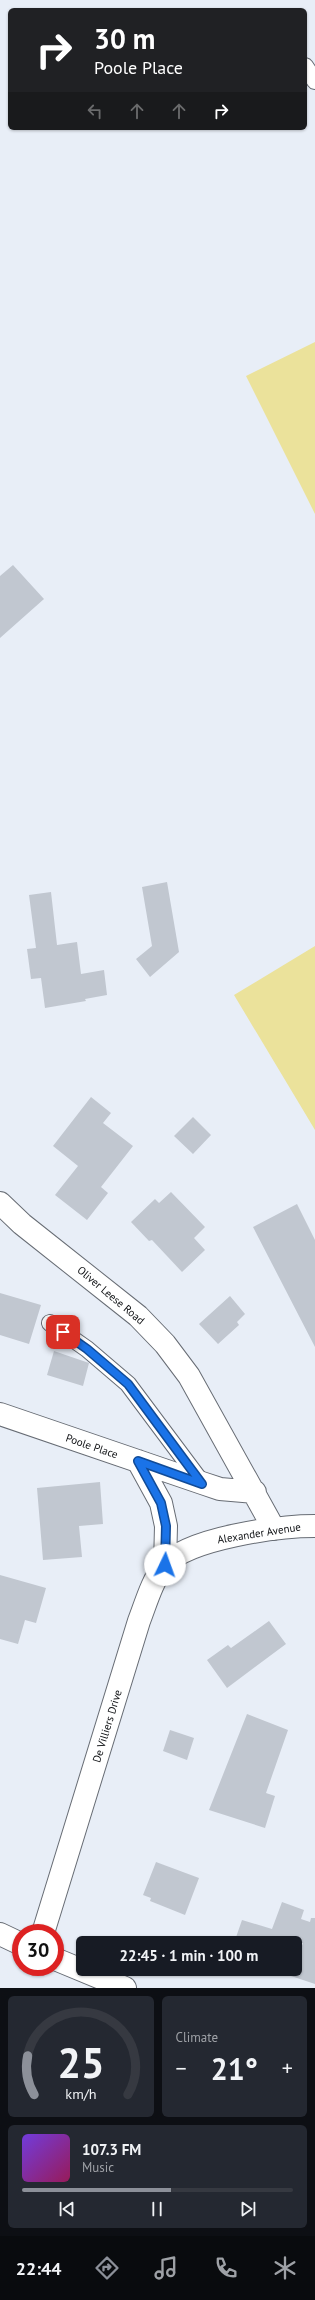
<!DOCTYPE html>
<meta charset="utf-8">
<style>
body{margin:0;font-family:"PT Sans",sans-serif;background:#242831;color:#f1f3f6;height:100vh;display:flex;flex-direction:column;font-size:15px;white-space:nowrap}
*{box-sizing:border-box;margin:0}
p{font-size:13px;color:#9ea1a6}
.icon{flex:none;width:22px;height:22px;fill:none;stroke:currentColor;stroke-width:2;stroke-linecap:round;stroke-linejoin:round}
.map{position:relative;height:1988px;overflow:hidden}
.drawer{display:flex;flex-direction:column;gap:8px;padding:8px;background:#0d0f14;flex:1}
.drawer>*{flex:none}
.top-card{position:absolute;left:8px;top:8px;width:299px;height:122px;border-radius:6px;box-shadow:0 1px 3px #0004;background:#202124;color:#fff;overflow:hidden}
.speed{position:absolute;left:12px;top:1924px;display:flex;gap:8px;font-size:20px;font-weight:700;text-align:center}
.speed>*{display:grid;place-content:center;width:52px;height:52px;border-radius:50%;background:#171b24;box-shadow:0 1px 3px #0004;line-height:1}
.speed .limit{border:6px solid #d22;background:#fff;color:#111}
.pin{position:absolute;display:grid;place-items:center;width:34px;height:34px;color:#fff;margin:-17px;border-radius:8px;box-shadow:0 2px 6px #0006}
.me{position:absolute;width:44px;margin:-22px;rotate:3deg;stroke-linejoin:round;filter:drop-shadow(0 0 3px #0008)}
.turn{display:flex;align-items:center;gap:14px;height:84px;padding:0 20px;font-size:18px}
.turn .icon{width:52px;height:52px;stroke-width:2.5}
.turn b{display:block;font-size:28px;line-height:34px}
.lanes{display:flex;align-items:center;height:38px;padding:0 20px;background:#0003;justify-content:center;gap:20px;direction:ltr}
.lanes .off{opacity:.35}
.big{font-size:30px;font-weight:600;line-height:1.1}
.drawer .tile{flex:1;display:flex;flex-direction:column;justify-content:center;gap:6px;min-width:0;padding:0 14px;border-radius:6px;background:#242831}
.drawer .dial{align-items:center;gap:0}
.dial svg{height:104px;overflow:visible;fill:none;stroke:#363941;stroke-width:7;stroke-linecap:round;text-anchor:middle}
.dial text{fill:#f1f3f6;stroke:none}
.song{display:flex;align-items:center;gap:12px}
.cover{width:48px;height:48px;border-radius:6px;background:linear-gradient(135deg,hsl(260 70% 55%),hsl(330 70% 35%))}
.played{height:4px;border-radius:2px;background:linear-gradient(90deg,#8c9099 55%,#363941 55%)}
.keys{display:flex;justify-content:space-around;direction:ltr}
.heat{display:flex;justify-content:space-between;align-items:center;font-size:22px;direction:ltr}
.drawer .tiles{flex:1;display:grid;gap:8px;grid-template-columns:1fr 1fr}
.tile:last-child{grid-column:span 2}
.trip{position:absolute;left:76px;top:1936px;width:226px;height:40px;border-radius:6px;background:#171b24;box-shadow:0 1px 3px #0004;font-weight:600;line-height:40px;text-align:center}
.dock{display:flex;height:64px;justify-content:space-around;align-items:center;background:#090b0e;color:#9ea1a6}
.dock .icon{width:28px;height:28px}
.dock .current{color:#8c9099}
.dock b{font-size:18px;color:#f1f3f6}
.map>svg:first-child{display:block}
.green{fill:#ebe29b}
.building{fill:#c1c7d0}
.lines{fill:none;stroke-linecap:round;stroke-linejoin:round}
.service-casing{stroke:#676c74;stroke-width:18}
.minor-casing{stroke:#676c74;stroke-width:24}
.service{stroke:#fff;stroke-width:16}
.minor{stroke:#fff;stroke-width:22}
.route-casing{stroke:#114b97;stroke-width:10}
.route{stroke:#1a73e8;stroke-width:7}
.labels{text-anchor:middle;stroke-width:3.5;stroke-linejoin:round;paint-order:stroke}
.street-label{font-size:11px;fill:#0e1013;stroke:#fff}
</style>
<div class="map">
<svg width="315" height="1988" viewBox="0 0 315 1988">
<rect width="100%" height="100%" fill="#e8eef7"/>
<path class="green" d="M315 342V514L246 376Z
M315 946V1130L234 995Z"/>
<path class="building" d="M13 565 44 599 0 638V576Z
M167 882 179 952 150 977 136 959 152 946 142 887Z
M51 892 57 945 77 942 81 974 104 970 107 995 85 999 86 1001 45 1008 41 978 31 979 27 949 36 948 29 895Z
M91 1097 111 1113 103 1123 133 1146 101 1187 108 1193 87 1220 55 1195 78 1166 53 1146Z
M193 1117 211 1135 193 1154 174 1136Z
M171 1192 205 1227 194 1238 205 1250 182 1272 152 1240 149 1241 131 1222 155 1199 159 1203Z
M297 1204 315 1240V1347L253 1227Z
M0 1293 41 1305 29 1344 0 1335Z
M230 1296 245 1314 237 1322 239 1325 218 1344 199 1324Z
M54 1351 89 1363 83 1386 47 1375Z
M100 1482 103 1524 79 1526 82 1557 43 1560 37 1488Z
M0 1575 46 1588 36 1623 25 1620 18 1644 0 1639Z
M269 1621 286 1644 227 1688 207 1660 228 1645 231 1648Z
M247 1714 288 1730 266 1793 275 1796 265 1828 209 1810Z
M170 1730 194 1738 187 1760 163 1751Z
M156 1862 199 1878 185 1915 150 1901 151 1898 143 1895Z
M282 1902 304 1910 301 1919 310 1922 311 1918H315V1984L291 1976 303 1943H234L242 1920 272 1929Z"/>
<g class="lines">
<defs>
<path id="service" d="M305 66 315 81
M50 1323 87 1349 128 1384 202 1483"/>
<path id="minor" d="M0 1203 22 1224 138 1316 165 1344 189 1376 274 1529
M0 1414 202 1483 220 1489 255 1492
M138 1461 161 1503 166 1526 165 1565
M43 1933 139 1621C146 1603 152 1581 164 1566 187 1538 279 1526 315 1526
M0 1934 21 1944
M55 1959 125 1988"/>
</defs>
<use href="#service" class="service-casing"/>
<use href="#minor" class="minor-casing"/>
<use href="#service" class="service"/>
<use href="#minor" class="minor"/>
</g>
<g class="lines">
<defs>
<path id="route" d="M63 1332 87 1349 128 1384 202 1484 138 1461 161 1503 166 1526 165 1565"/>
</defs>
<use href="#route" class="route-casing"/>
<use href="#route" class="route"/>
</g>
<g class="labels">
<g class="street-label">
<text transform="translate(111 1295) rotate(40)" y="4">Oliver Leese Road</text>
<text transform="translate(92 1446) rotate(19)" y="4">Poole Place</text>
<text transform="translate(259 1533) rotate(-9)" y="4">Alexander Avenue</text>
<text transform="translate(107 1726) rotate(-73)" y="4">De Villiers Drive</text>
</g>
</g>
</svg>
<div class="speed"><div class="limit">30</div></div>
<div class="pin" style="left:63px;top:1332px;background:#d93025"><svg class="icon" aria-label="arrive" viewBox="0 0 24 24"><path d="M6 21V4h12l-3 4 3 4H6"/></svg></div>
<svg class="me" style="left:165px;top:1565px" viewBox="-20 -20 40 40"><circle r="19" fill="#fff"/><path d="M0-13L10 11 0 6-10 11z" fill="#1a73e8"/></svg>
<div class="trip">22:45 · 1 min · 100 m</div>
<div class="top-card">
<div class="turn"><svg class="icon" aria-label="right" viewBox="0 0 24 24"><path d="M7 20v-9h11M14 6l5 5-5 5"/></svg><div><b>30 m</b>Poole Place</div></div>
<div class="lanes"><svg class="icon off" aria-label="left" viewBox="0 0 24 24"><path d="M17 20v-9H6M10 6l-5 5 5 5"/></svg><svg class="icon off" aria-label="ahead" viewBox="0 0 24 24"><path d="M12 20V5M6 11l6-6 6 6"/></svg><svg class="icon off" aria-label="ahead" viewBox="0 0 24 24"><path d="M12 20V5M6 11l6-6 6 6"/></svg><svg class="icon" aria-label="right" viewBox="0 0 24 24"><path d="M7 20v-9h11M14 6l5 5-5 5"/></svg></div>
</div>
</div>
<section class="drawer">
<div class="tiles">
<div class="tile dial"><svg viewBox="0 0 100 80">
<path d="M14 69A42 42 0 1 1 86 69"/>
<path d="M14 69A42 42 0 0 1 9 39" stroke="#8c9099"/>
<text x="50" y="56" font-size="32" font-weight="700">25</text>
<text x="50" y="72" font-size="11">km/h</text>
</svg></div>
<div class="tile"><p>Climate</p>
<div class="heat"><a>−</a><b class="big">21°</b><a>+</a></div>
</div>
<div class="tile">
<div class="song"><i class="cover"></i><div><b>107.3 FM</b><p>Music</p></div></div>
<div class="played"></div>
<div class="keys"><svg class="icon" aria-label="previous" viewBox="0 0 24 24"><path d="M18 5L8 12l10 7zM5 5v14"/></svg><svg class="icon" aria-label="pause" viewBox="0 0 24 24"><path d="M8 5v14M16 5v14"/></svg><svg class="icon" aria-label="next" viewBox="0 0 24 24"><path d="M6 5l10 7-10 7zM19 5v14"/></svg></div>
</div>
</div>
</section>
<nav class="dock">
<b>22:44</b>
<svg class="icon current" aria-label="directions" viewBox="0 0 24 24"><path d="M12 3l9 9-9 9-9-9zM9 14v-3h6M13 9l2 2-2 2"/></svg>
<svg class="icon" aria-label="music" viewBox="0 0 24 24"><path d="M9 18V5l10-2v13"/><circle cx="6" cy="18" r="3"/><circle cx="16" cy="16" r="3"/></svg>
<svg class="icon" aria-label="phone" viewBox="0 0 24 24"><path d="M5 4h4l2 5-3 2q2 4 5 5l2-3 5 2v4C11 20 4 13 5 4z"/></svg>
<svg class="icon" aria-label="climate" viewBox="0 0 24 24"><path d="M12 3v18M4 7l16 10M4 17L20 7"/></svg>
</nav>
